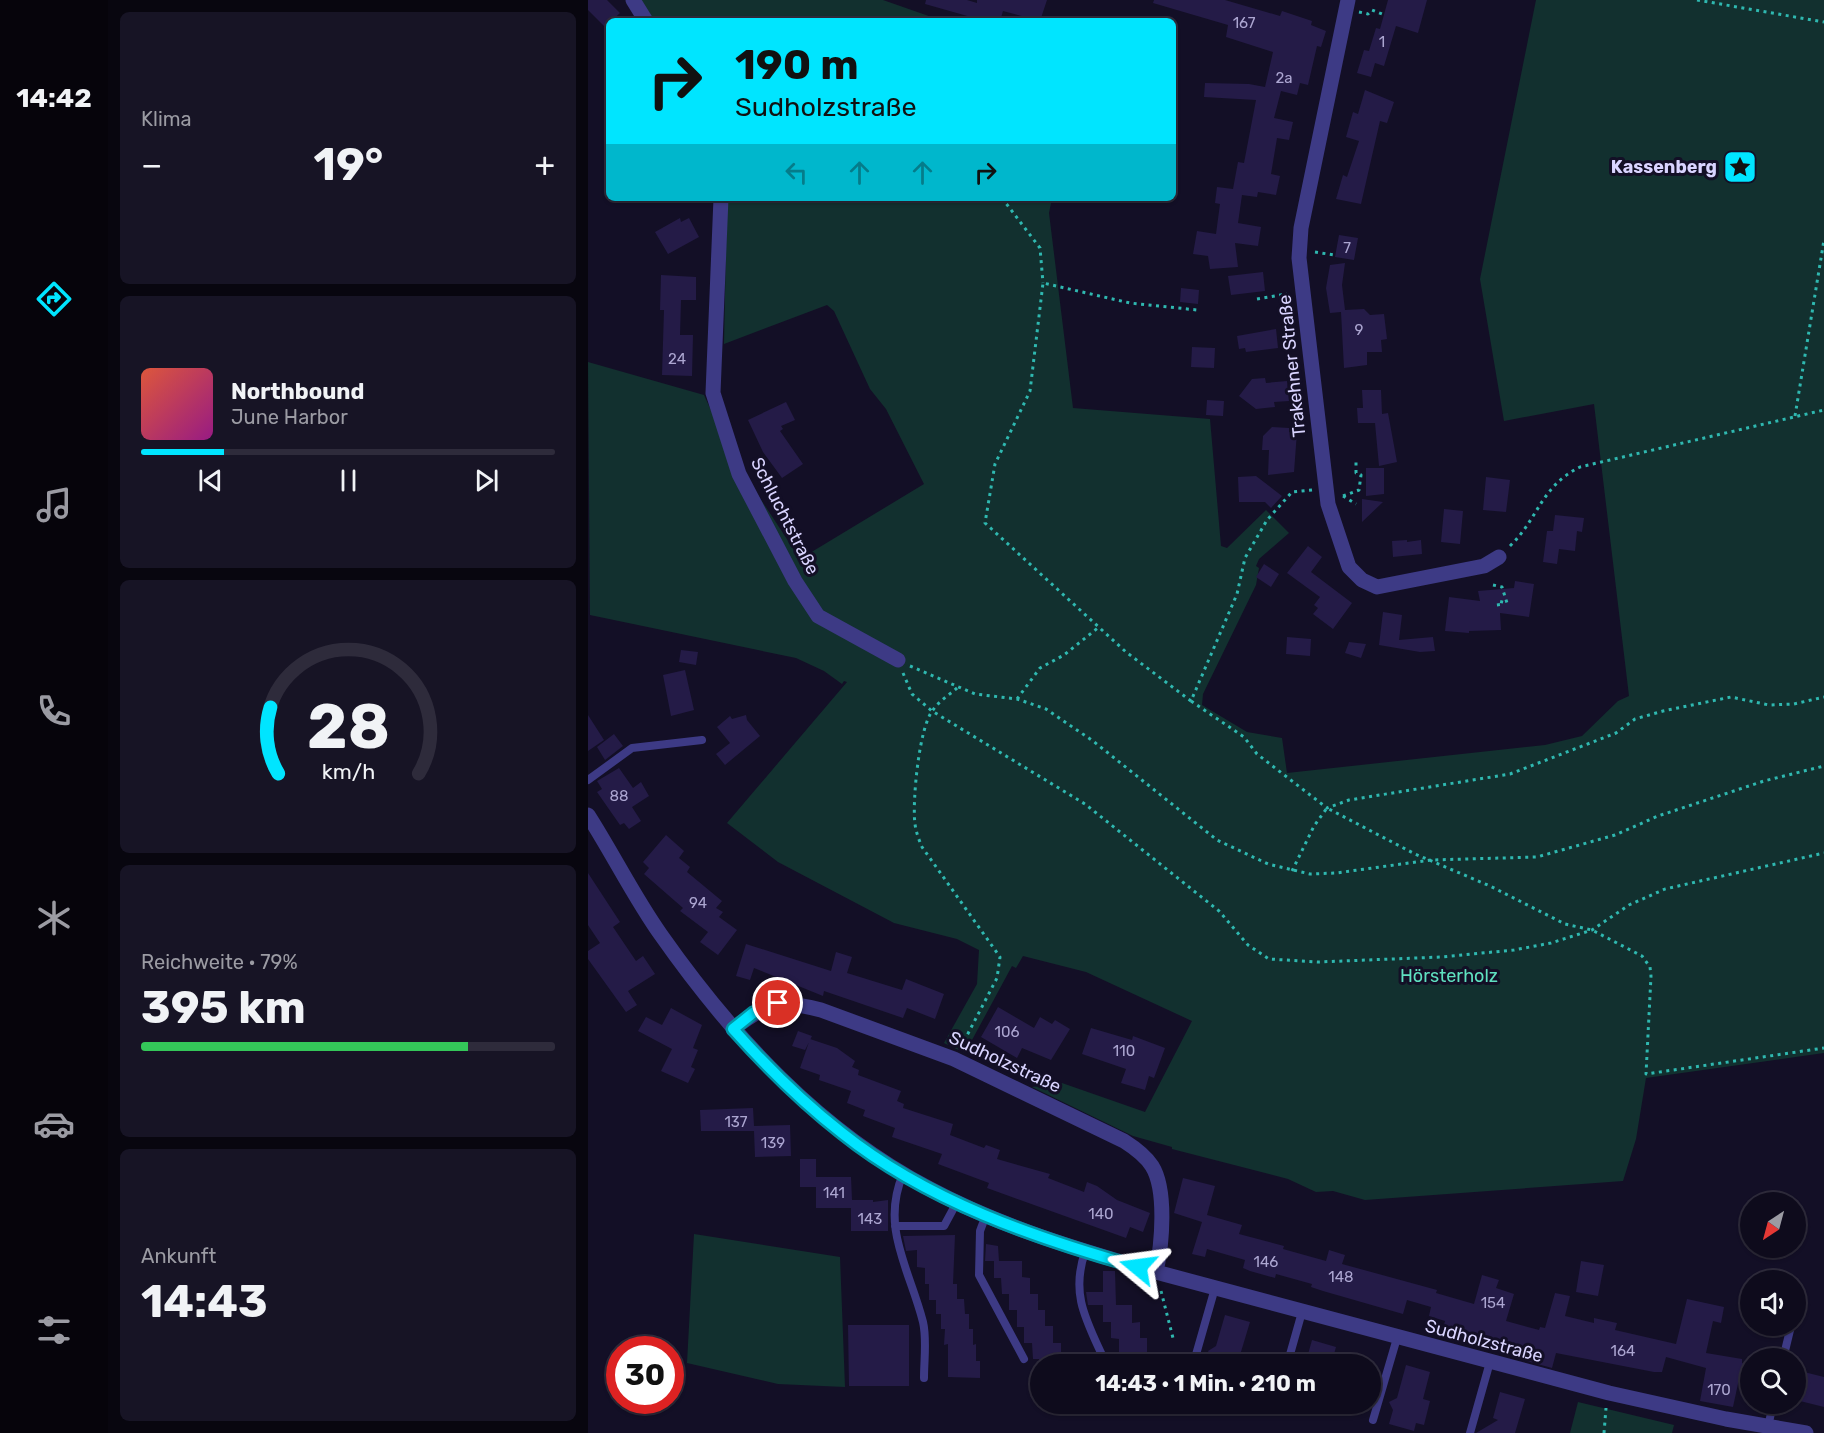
<!DOCTYPE html>
<html lang="de">
<meta charset="utf-8">
<style>
body{margin:0;font-family:Rubik,sans-serif;background:#171425;color:#f1f3f6;height:100vh;display:flex;flex-direction:column;font-size:22px;white-space:nowrap}
*{box-sizing:border-box;margin:0}
p{font-size:20px;color:#9b9ba3}
.icon{flex:none;width:33px;height:33px;fill:none;stroke:currentColor;stroke-width:2;stroke-linecap:round;stroke-linejoin:round}
.map{position:relative;flex:1;overflow:hidden}
.drawer{display:flex;flex-direction:column;gap:12px;padding:12px;background:#08060f;width:480px}
.drawer>*{flex:none}
.hud{position:absolute;left:18px;top:18px;width:570px;height:183px;border-radius:9px;box-shadow:0 2px 4px #0004,0 0 0 2px #2e2b3b;background:#00e5ff;color:#111;overflow:hidden}
.needle{width:39px;rotate:216deg}
.tools{position:absolute;left:1152px;top:1192px;display:grid;gap:12px}
.tools a{display:grid;place-items:center;width:66px;height:66px;border-radius:50%;background:#0e0b1c;box-shadow:0 2px 4px #0004,0 0 0 2px #2e2b3b;font-size:30px}
.speed{position:absolute;left:18px;top:1336px;display:flex;gap:12px;font-size:30px;font-weight:700;text-align:center}
.speed>*{display:grid;place-content:center;width:78px;height:78px;border-radius:50%;background:#0e0b1c;box-shadow:0 2px 4px #0004,0 0 0 2px #2e2b3b;line-height:1}
.speed .limit{border:9px solid #d22;background:#fff;color:#111}
.pin{position:absolute;display:grid;place-items:center;width:51px;height:51px;color:#fff;margin:-26px;border:3px solid #fff;border-radius:50%;box-shadow:0 2px 6px #0007}
.me{position:absolute;width:66px;margin:-33px;rotate:286deg;stroke-linejoin:round;filter:drop-shadow(0 0 4px #0008)}
.turn{display:flex;align-items:center;gap:21px;height:126px;padding:0 30px;font-size:27px}
.turn .icon{width:78px;height:78px;stroke-width:2.5}
.turn b{display:block;font-size:42px;line-height:51px}
.lanes{display:flex;align-items:center;height:57px;padding:0 30px;background:#0003;justify-content:center;gap:30px;direction:ltr}
.lanes .off{opacity:.35}
.big{font-size:45px;font-weight:700;line-height:1.1}
.drawer .tile{flex:1;display:flex;flex-direction:column;justify-content:center;gap:9px;min-width:0;padding:0 21px;border-radius:9px;background:#171425}
.drawer .dial{align-items:center;gap:0}
.dial svg{height:156px;overflow:visible;fill:none;stroke:#2e2b3b;stroke-width:7;stroke-linecap:round;text-anchor:middle}
.dial text{fill:#f1f3f6;stroke:none}
.song{display:flex;align-items:center;gap:18px}
.cover{width:72px;height:72px;border-radius:9px;background:linear-gradient(135deg,hsl(10 70% 55%),hsl(310 70% 35%))}
.played{height:6px;border-radius:3px;background:linear-gradient(90deg,#00e5ff 20%,#2e2b3b 20%)}
.keys{display:flex;justify-content:space-around;direction:ltr}
.heat{display:flex;justify-content:space-between;align-items:center;font-size:33px;direction:ltr}
.charge{height:9px;border-radius:4px;background:linear-gradient(90deg,#34c759 79%,#2e2b3b 0)}
.trip{position:absolute;left:442px;top:1354px;width:351px;height:60px;border-radius:30px;background:#0e0b1c;box-shadow:0 2px 4px #0004,0 0 0 2px #2e2b3b;font-weight:700;line-height:60px;text-align:center}
main{display:flex;flex:1;min-height:0}
.dock{display:flex;flex-direction:column;width:108px;justify-content:space-around;align-items:center;background:#06040b;color:#9b9ba3}
.dock .icon{width:42px;height:42px}
.dock .on{color:#00e5ff}
.dock b{font-size:27px;color:#f1f3f6}
.map>svg:first-child{display:block}
.green{fill:#12302f}
.building{fill:#241b47}
.lines{fill:none;stroke-linecap:round;stroke-linejoin:round}
.path{stroke:#2fb8b0;stroke-width:3;stroke-dasharray:3 4.5;stroke-linecap:butt}
.service{stroke:#3d3a85;stroke-width:8}
.minor{stroke:#3d3a85;stroke-width:15}
.route-casing{stroke:#0095a6;stroke-width:15}
.route{stroke:#00e5ff;stroke-width:10}
.labels{text-anchor:middle;stroke-width:6;stroke-linejoin:round;paint-order:stroke}
.number-label{font-size:15px;fill:#aca6d1}
.poi-label{font-size:18px;font-weight:bold;fill:#d9d4ff;stroke:#130f26;text-anchor:end}
.street-label{font-size:18px;fill:#d9d4ff;stroke:#130f26}
.park-label{font-size:18px;fill:#5fe0c0;stroke:#130f26}
</style>
<main>
<nav class="dock">
<b>14:42</b>
<svg class="icon on" aria-label="directions" viewBox="0 0 24 24"><path d="M12 3l9 9-9 9-9-9zM9 14v-3h6M13 9l2 2-2 2"/></svg>
<svg class="icon" aria-label="music" viewBox="0 0 24 24"><path d="M9 18V5l10-2v13"/><circle cx="6" cy="18" r="3"/><circle cx="16" cy="16" r="3"/></svg>
<svg class="icon" aria-label="phone" viewBox="0 0 24 24"><path d="M5 4h4l2 5-3 2q2 4 5 5l2-3 5 2v4C11 20 4 13 5 4z"/></svg>
<svg class="icon" aria-label="climate" viewBox="0 0 24 24"><path d="M12 3v18M4 7l16 10M4 17L20 7"/></svg>
<svg class="icon" aria-label="car" viewBox="0 0 24 24"><path d="M5 17H2v-5l4-1 3-4h7l3 4 3 1v5h-3M9 17h6M6 11h13"/><circle cx="7" cy="17" r="2"/><circle cx="17" cy="17" r="2"/></svg>
<svg class="icon" aria-label="filters" viewBox="0 0 24 24"><path d="M4 7h16M4 17h16"/><circle cx="9" cy="7" r="2"/><circle cx="15" cy="17" r="2"/></svg>
</nav>
<section class="drawer">
<div class="tile"><p>Klima</p>
<div class="heat"><a>−</a><b class="big">19°</b><a>+</a></div>
</div>
<div class="tile">
<div class="song"><i class="cover"></i><div><b>Northbound</b><p>June Harbor</p></div></div>
<div class="played"></div>
<div class="keys"><svg class="icon" aria-label="previous" viewBox="0 0 24 24"><path d="M18 5L8 12l10 7zM5 5v14"/></svg><svg class="icon" aria-label="pause" viewBox="0 0 24 24"><path d="M8 5v14M16 5v14"/></svg><svg class="icon" aria-label="next" viewBox="0 0 24 24"><path d="M6 5l10 7-10 7zM19 5v14"/></svg></div>
</div>
<div class="tile dial"><svg viewBox="0 0 100 80">
<path d="M14 69A42 42 0 1 1 86 69"/>
<path d="M14 69A42 42 0 0 1 10 35" stroke="#00e5ff"/>
<text x="50" y="56" font-size="32" font-weight="700">28</text>
<text x="50" y="72" font-size="11">km/h</text>
</svg></div>
<div class="tile"><p>Reichweite · 79%</p><b class="big">395 km</b><div class="charge"></div></div>
<div class="tile"><p>Ankunft</p><b class="big">14:43</b></div>
</section>
<div class="map">
<svg width="1236" height="1433" viewBox="0 0 1236 1433">
<rect width="100%" height="100%" fill="#130f26"/>
<path class="green" d="M51 0H295L355 21H65Z
M948 0H1236V1053L1058 1078 1048 1139 1035 1181 777 1200 745 1191 728 1192 700 1179 584 1149V1147L545 1136 444 1087 474 1083 557 1112 604 1021 498 972 435 956 428 968 424 966 377 1053 356 1043 389 984 391 950 369 939 306 923 190 862 139 823 259 682 256 681 254 684 236 671 208 658 2 615 0 362 116 395 143 454 212 559 336 484 298 409 282 389 246 311 239 305 136 344 139 198H217L216 203 256 198H464L461 213 485 408 622 419 633 546 639 548 678 510 701 533 671 559 668 566 671 568 668 585 615 694 614 705 659 732 694 738 699 773 957 745 994 736 1030 701 1041 696 1006 404 916 421 892 279Z
M106 1234 252 1257 257 1387 190 1384 99 1363Z
M990 1402 1086 1425 1084 1433H982Z"/>
<path class="building" d="M0 0H19L32 13 17 27 0 10Z
M338 0H379L389 3V0H459L452 21 415 11 412 21H397L337 4Z
M566 0H637L692 16 694 11 724 21 723 25 738 31 733 47 729 46 720 85 712 83 709 95 693 91 686 118 705 122 701 140 689 138 683 174 692 176 688 195 670 192 669 197 654 195 650 223 673 227 670 246 647 243 650 267 622 269 620 256 605 254 609 231 628 234 632 204 627 203 629 187 645 189 650 162 656 163 668 100 616 97 617 83 661 84 677 87 685 52 638 37 640 25 565 3Z
M800 0H839L830 33 808 26 796 66 787 63 783 77 769 73 776 50 781 51 788 28 792 29Z
M777 90 806 102 799 123 792 121 773 204 748 199 755 175 759 177 771 141 758 137 765 112 770 114Z
M92 218 93 222 101 218 111 237 80 254 67 232Z
M751 235 770 238 766 260 747 257Z
M757 263 754 285 757 310 776 309 782 315 796 314 799 339 793 340 794 352H779V365L756 368 753 312 742 313 738 288 742 265Z
M675 272 677 291 643 295 640 276Z
M73 275 108 277V300H93L92 335H105L104 376 74 375 76 310H72Z
M593 288 611 290 610 304 592 302Z
M688 329 690 348 658 352 657 348 651 349 649 336Z
M604 347 627 348 626 368 603 367Z
M677 378 678 383 699 381 701 401 686 402 687 407 668 409 651 396 664 379Z
M774 390H793L794 414 800 413 809 462 791 466 787 423H770L769 408H775Z
M619 400 636 401 635 416 618 415Z
M198 402 207 420 193 426 195 429 192 431 215 464 194 478 175 452 160 420Z
M684 427 701 428V432H709L706 472 680 475 681 450H674L675 436Z
M778 468H796V494L778 496Z
M668 476 694 496 683 508 677 502H651L650 477Z
M898 477 922 480 918 512 895 510Z
M774 499 795 502 774 522Z
M856 509 875 511 872 544 853 542Z
M967 515 996 518 994 532 989 531 987 551 971 549 969 564 955 562 959 531H965Z
M819 540V542L833 540 834 554 805 557 804 541Z
M720 546 734 557 723 572 764 603 745 629 725 614 730 608 726 605 732 597 699 573Z
M676 564 691 574 683 587 668 577Z
M927 581 946 584 941 617 912 613 913 630 881 631V633L857 631 861 597 892 601 890 591 926 588Z
M795 612 814 615 811 640 845 637 847 651 832 652 791 645Z
M699 637 723 639 722 656 698 654Z
M761 642 778 644 773 658 757 653Z
M93 650 110 652 108 665 91 662Z
M97 670 106 710 83 716 75 675Z
M0 715 16 740 0 751Z
M158 715 159 720 172 736 137 765 128 754 142 743 129 727 142 716 144 719Z
M26 734 35 746 17 760 9 747Z
M31 768 45 788 53 782 61 796 44 807 53 821 41 829 36 823 32 825 9 792 14 789 9 781Z
M78 835 96 851 91 858 102 867 99 872 134 901 128 908 135 912 131 917 149 930 130 955 112 942 120 932 92 911 95 908 56 874 61 868 55 862Z
M0 873 32 922 25 927 48 961 55 956 67 974 40 991 49 1005 38 1012 0 959V951L12 943 0 925Z
M158 944 243 971 248 952 264 957 259 973 314 990 318 979 356 994 347 1019 319 1008 315 1018 236 991 235 996 166 968 162 980 148 976Z
M410 1007 446 1028 452 1017 464 1024 467 1020 482 1029 463 1060 434 1048 429 1058 393 1037Z
M83 1008 114 1025 105 1048 110 1050 103 1067 107 1069 100 1083 73 1071 84 1049 50 1031 58 1017 74 1025Z
M503 1028 544 1040 545 1036 577 1048 566 1078 561 1076 557 1090 533 1083 538 1069 494 1054Z
M210 1031 224 1036 217 1050 204 1046Z
M222 1039 249 1048 267 1061 264 1067 271 1070 270 1075 313 1091 309 1101 316 1104 315 1108 365 1124 362 1135 396 1148 398 1145 412 1150 409 1159 462 1174 460 1178 496 1192 499 1182 509 1186 529 1200 562 1213 555 1232 542 1227 538 1238 399 1188 401 1183 350 1164 354 1154 304 1137 307 1128 275 1116 277 1110 259 1103 263 1091 231 1080 232 1075 212 1068Z
M165 1108 166 1126 202 1125 203 1156 167 1157 166 1131H113L112 1110Z
M212 1159H228V1187H212Z
M228 1177H263L264 1200H285V1202L300 1200V1231H263V1208H228Z
M595 1178 627 1186 619 1215 654 1225 651 1234 696 1246 695 1249 738 1261 741 1250 757 1255 754 1264 849 1290 848 1293 886 1304 894 1275 911 1280 908 1288 926 1294 918 1321 951 1330 952 1327 957 1328 967 1293 982 1296 977 1316 1006 1323V1318L1029 1323 1027 1330 1088 1344 1099 1299 1136 1307 1133 1323 1125 1321 1118 1353 1154 1359V1363L1157 1364 1154 1380 1151 1379 1145 1407 1112 1401 1118 1368 1078 1357 1074 1372H1066L968 1353 964 1368 935 1360 926 1344 856 1325 857 1321 841 1316 843 1307 819 1300 815 1314 735 1291 723 1287 724 1284 688 1274 687 1278 662 1271 655 1268 657 1260 619 1249 617 1257 604 1254 614 1222 586 1213Z
M367 1235 365 1284H369V1299H376L377 1314H381V1329H385V1345L388 1344V1361H392V1378L360 1377V1344L356 1345 357 1329H353V1314H348V1300H341V1284H337V1268L329 1267V1250L318 1251 315 1236Z
M398 1244 410 1246 411 1261H397Z
M406 1261H434V1277L442 1278V1294H450V1310H457V1326H465V1343H473V1365H451V1359H445L444 1343H436V1327H429V1310H421V1294H414L413 1278H406Z
M993 1261 1016 1265 1010 1296 988 1292Z
M515 1271H527L528 1305H544V1323L552 1322V1338H559V1365H538V1355H531V1339L523 1338V1322H515V1305H500L498 1292H515Z
M637 1315 662 1322 649 1365H627L620 1351 628 1346Z
M260 1325H321V1386H261Z
M724 1340 748 1347 743 1365H717Z
M818 1365 842 1372 835 1399 842 1401 836 1425 828 1423 826 1431 801 1424 805 1410 801 1402 809 1398Z
M1208 1370 1236 1377V1407L1208 1400Z
M912 1392 937 1399 927 1433H888L910 1420 905 1418Z"/>
<g class="lines">
<path class="path" d="M1109 0 1236 22
M771 12 780 14 784 10 794 14
M414 198 452 248 455 283
M727 252 746 255
M669 299 699 294
M1207 416 1236 240
M724 490 704 492 679 520 657 558 649 594 603 701 656 737 669 754 739 808 761 800 922 774 1028 733 1047 719 1075 711 1143 697 1181 705 1206 704 1236 697
M755 496 771 490 773 475 768 473V459
M755 496 768 504
M922 546C951 518 952 487 992 467L1236 410
M905 585 914 587 919 603 910 601 911 610
M322 666 387 694 429 699 458 709 505 741 629 840 680 864 722 874 748 873 843 860 949 857 1027 835 1070 816 1176 781 1236 766
M315 673 324 694 344 711 497 804 631 911 660 945 681 959 730 962 853 957 926 950 963 943 1004 930 1041 905 1077 889 1236 853
M369 688C361 695 351 701 345 710 331 726 324 803 327 824 328 832 331 840 334 847L412 957 409 978 374 1045
M429 699 452 668 476 655 511 627
M603 701 538 652 397 523 407 464 442 391 455 283 542 303 609 310
M704 871 726 826 739 808 827 854 902 886 977 924 1004 930 1054 956 1062 967 1063 976 1058 1074 1236 1048
M573 1291 585 1338
M1016 1433 1018 1408"/>
<path class="service" d="M0 780 44 748 114 740
M315 1174C292 1228 322 1270 335 1322 339 1339 336 1360 336 1378
M398 1215 392 1231 391 1275 436 1359
M307 1226H356L369 1202
M497 1252C483 1293 497 1318 514 1355
M1195 1359 1203 1326
M605 1365 627 1288
M699 1365 714 1312
M785 1420 809 1338
M1180 1427 1185 1404
M882 1433 902 1362"/>
<path class="minor" d="M45 0 58 21
M760 0 713 228 711 258 740 504 761 567 774 580 789 587 896 566 911 557
M133 198 125 393 151 474 207 581 230 616 310 660
M0 815C25 854 46 897 73 935 144 1036 231 1131 342 1189 413 1227 491 1250 568 1272L1021 1393 1138 1419 1218 1433
M145 1029C178 1003 193 999 233 1010L366 1059 536 1141C547 1148 557 1155 564 1166 579 1190 574 1245 568 1272"/>
</g>
<g class="lines">
<defs>
<path id="route" d="M190 1003 165 1013 145 1029C178 1066 214 1102 254 1133 339 1201 447 1238 550 1267"/>
</defs>
<use href="#route" class="route-casing"/>
<use href="#route" class="route"/>
</g>
<defs>
<symbol id="sight-square" viewBox="-11 -11 22 22"><rect x="-9" y="-9" width="18" height="18" rx="4" fill="#00e5ff" stroke="#130f26"/><path d="M0-6L1.8-2.2L6-1.7L2.9 1.2L3.7 5.4L0 3.3L-3.7 5.4L-2.9 1.2L-6-1.7L-1.8-2.2Z" fill="#111"/></symbol>
</defs>
<g fill-rule="evenodd">
<use href="#sight-square" x="1133" y="148" width="38" height="38"/>
</g>
<g class="labels">
<g class="number-label">
<text x="656" y="28">167</text>
<text x="794" y="47">1</text>
<text x="696" y="83">2a</text>
<text x="759" y="253">7</text>
<text x="771" y="335">9</text>
<text x="89" y="364">24</text>
<text x="31" y="801">88</text>
<text x="110" y="908">94</text>
<text x="419" y="1037">106</text>
<text x="536" y="1056">110</text>
<text x="148" y="1127">137</text>
<text x="185" y="1148">139</text>
<text x="246" y="1198">141</text>
<text x="513" y="1219">140</text>
<text x="282" y="1224">143</text>
<text x="678" y="1267">146</text>
<text x="753" y="1282">148</text>
<text x="905" y="1308">154</text>
<text x="1035" y="1356">164</text>
<text x="1131" y="1395">170</text>
</g>
<g class="poi-label">
<text x="1129" y="173">Kassenberg</text>
</g>
<g class="street-label">
<text transform="translate(704 366) rotate(-96)" y="6">Trakehner Straße</text>
<text transform="translate(197 516) rotate(63)" y="6">Schluchtstraße</text>
<text transform="translate(417 1062) rotate(25)" y="6">Sudholzstraße</text>
<text transform="translate(896 1341) rotate(15)" y="6">Sudholzstraße</text>
</g>
<g class="park-label">
<text x="861" y="982">Hörsterholz</text>
</g>
</g>
</svg>
<div class="tools">
<a><svg class="needle" viewBox="-14 -14 28 28"><path d="M0-13l5 13h-10z" fill="#e53935"/><path d="M0 13l5-13h-10z" fill="#9b9ba3"/></svg></a>
<a><svg class="icon" aria-label="sound" viewBox="0 0 24 24"><path d="M4 9h4l5-4v14l-5-4H4zM17 9q2 3 0 6"/></svg></a>
<a><svg class="icon" aria-label="search" viewBox="0 0 24 24"><circle cx="10" cy="10" r="6"/><path d="M15 15l6 6"/></svg></a>
</div>
<div class="speed"><div class="limit">30</div></div>
<div class="pin" style="left:190px;top:1003px;background:#d93025"><svg class="icon" aria-label="arrive" viewBox="0 0 24 24"><path d="M6 21V4h12l-3 4 3 4H6"/></svg></div>
<svg class="me" style="left:550px;top:1267px" viewBox="-20 -20 40 40"><path d="M0-17L14 15 0 8-14 15z" fill="#00e5ff" stroke="#fff" stroke-width="4"/></svg>
<div class="trip">14:43 · 1 Min. · 210 m</div>
<div class="hud">
<div class="turn"><svg class="icon" aria-label="right" viewBox="0 0 24 24"><path d="M7 20v-9h11M14 6l5 5-5 5"/></svg><div><b>190 m</b>Sudholzstraße</div></div>
<div class="lanes"><svg class="icon off" aria-label="left" viewBox="0 0 24 24"><path d="M17 20v-9H6M10 6l-5 5 5 5"/></svg><svg class="icon off" aria-label="ahead" viewBox="0 0 24 24"><path d="M12 20V5M6 11l6-6 6 6"/></svg><svg class="icon off" aria-label="ahead" viewBox="0 0 24 24"><path d="M12 20V5M6 11l6-6 6 6"/></svg><svg class="icon" aria-label="right" viewBox="0 0 24 24"><path d="M7 20v-9h11M14 6l5 5-5 5"/></svg></div>
</div>
</div>
</main>
